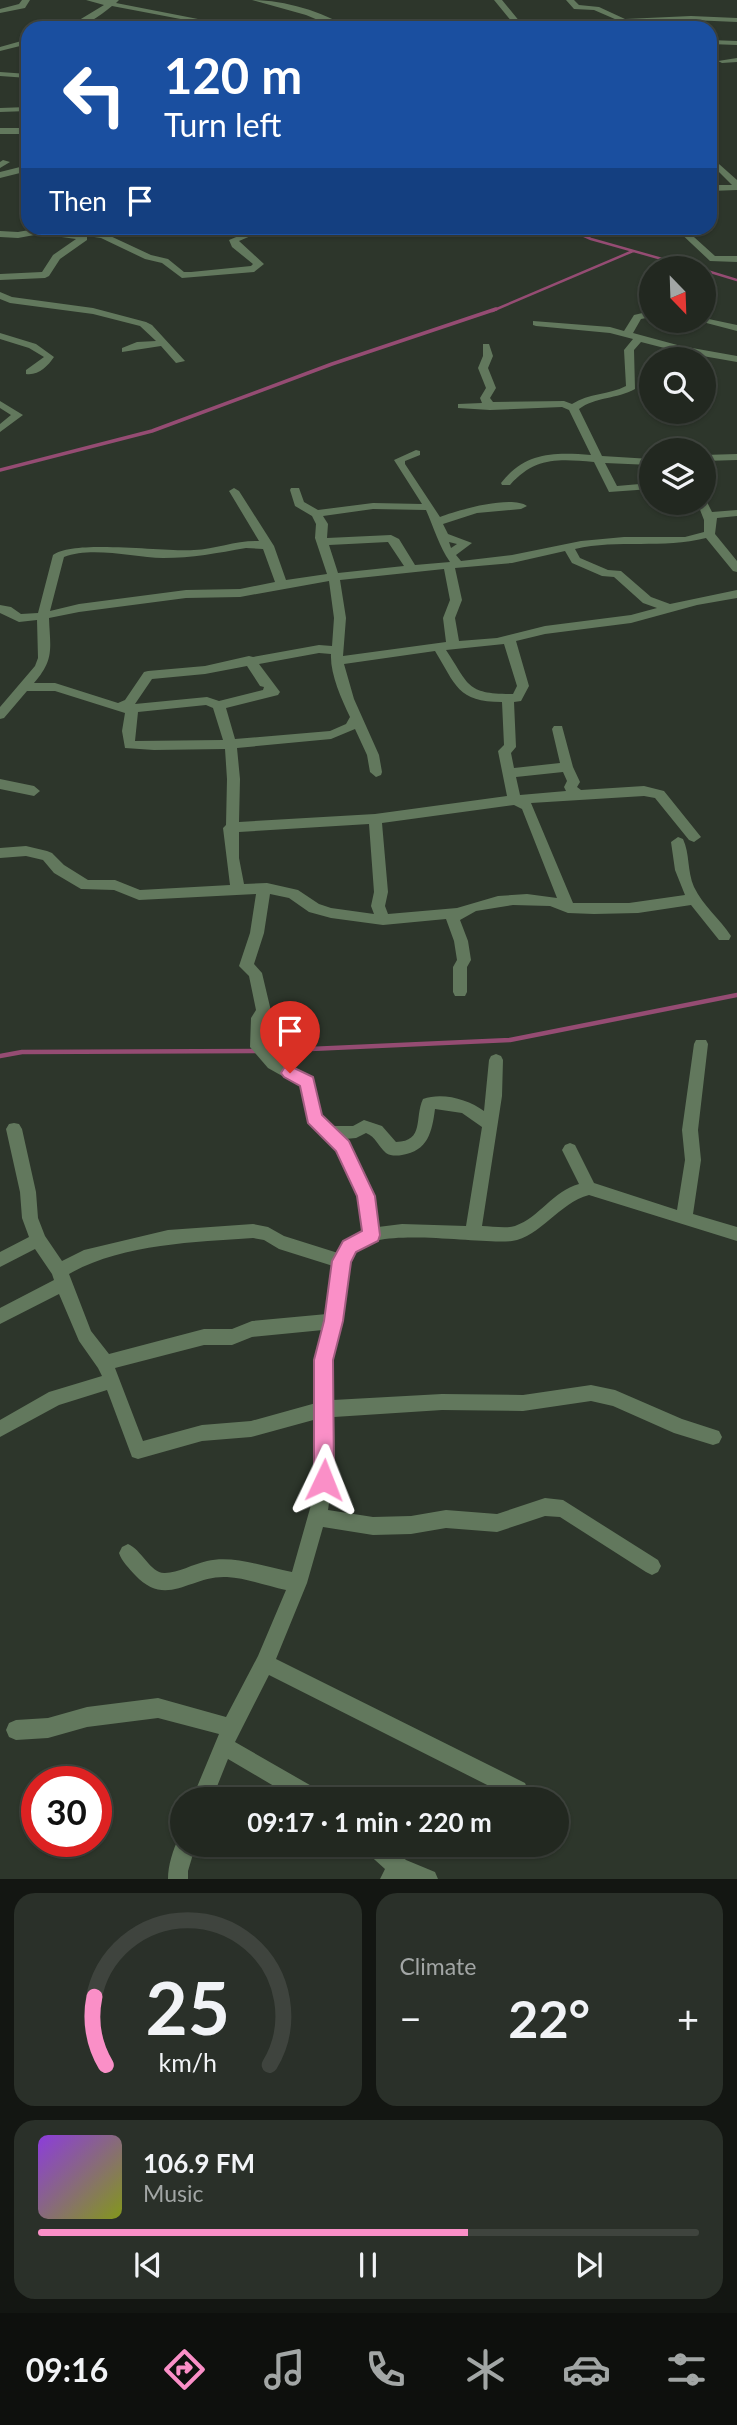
<!DOCTYPE html>
<meta charset="utf-8">
<style>
body{margin:0;font-family:Lato,sans-serif;background:#2a3029;color:#f1f3f6;height:100vh;display:flex;flex-direction:column;font-size:26px;white-space:nowrap}
*{box-sizing:border-box;margin:0}
p{font-size:23px;color:#a2a6a5}
.icon{flex:none;width:38px;height:38px;fill:none;stroke:currentColor;stroke-width:2;stroke-linecap:round;stroke-linejoin:round}
.map{position:relative;height:1879px;overflow:hidden}
.sheet{display:flex;flex-direction:column;gap:14px;padding:14px;background:#131612;flex:1}
.sheet>*{flex:none}
.banner{position:absolute;left:21px;top:21px;width:696px;height:214px;border-radius:21px;box-shadow:0 2px 5px #0004,0 0 0 2px #3f443e;background:#1a4fa0;color:#fff;overflow:hidden}
.needle{width:46px;rotate:157deg}
.tools{position:absolute;left:639px;top:256px;display:grid;gap:14px}
.tools a{display:grid;place-items:center;width:77px;height:77px;border-radius:50%;background:#222820;box-shadow:0 2px 5px #0004,0 0 0 2px #3f443e;font-size:35px}
.speed{position:absolute;left:21px;top:1766px;display:flex;gap:14px;font-size:35px;font-weight:700;text-align:center}
.speed>*{display:grid;place-content:center;width:91px;height:91px;border-radius:50%;background:#222820;box-shadow:0 2px 5px #0004,0 0 0 2px #3f443e;line-height:1}
.speed .limit{border:10px solid #d22;background:#fff;color:#111}
.pin{position:absolute;display:grid;place-items:center;width:60px;height:60px;color:#fff;margin:-72px -30px;border-radius:50% 50% 50% 0;rotate:-45deg;box-shadow:0 0 7px #0007}
.pin .icon{rotate:45deg}
.me{position:absolute;width:77px;margin:-38px;rotate:2deg;stroke-linejoin:round;filter:drop-shadow(0 0 5px #0008)}
.turn{display:flex;align-items:center;gap:24px;height:147px;padding:0 28px;font-size:32px}
.turn .icon{width:91px;height:91px;stroke-width:2.5}
.turn b{display:block;font-size:49px;line-height:60px}
.then{display:flex;align-items:center;height:66px;padding:0 28px;background:#0003;gap:14px;font-size:26px}
.big{font-size:52px;font-weight:700;line-height:1.1}
.sheet .widget{flex:1;display:flex;flex-direction:column;justify-content:center;gap:10px;min-width:0;padding:0 24px;border-radius:21px;background:#2a3029}
.sheet .dial{align-items:center;gap:0}
.dial svg{height:182px;overflow:visible;fill:none;stroke:#3f443e;stroke-width:7;stroke-linecap:round;text-anchor:middle}
.dial text{fill:#f1f3f6;stroke:none}
.song{display:flex;align-items:center;gap:21px}
.cover{width:84px;height:84px;border-radius:10px;background:linear-gradient(135deg,hsl(270 70% 55%),hsl(70 70% 35%))}
.played{height:7px;border-radius:4px;background:linear-gradient(90deg,#fa8fc7 65%,#3f443e 65%)}
.keys{display:flex;justify-content:space-around;direction:ltr}
.heat{display:flex;justify-content:space-between;align-items:center;font-size:38px;direction:ltr}
.sheet .tiles{flex:1;display:grid;gap:14px;grid-template-columns:1fr 1fr}
.widget:last-child{grid-column:span 2}
.trip{position:absolute;left:170px;top:1787px;width:399px;height:70px;border-radius:35px;background:#222820;box-shadow:0 2px 5px #0004,0 0 0 2px #3f443e;font-weight:700;line-height:70px;text-align:center}
.menu{display:flex;height:112px;justify-content:space-around;align-items:center;background:#0e100d;color:#a2a6a5}
.menu .icon{width:49px;height:49px}
.menu .selected{color:#fa8fc7}
.menu b{font-size:32px;color:#f1f3f6}
.map>svg:first-child{display:block}
.lines{fill:none;stroke-linecap:round;stroke-linejoin:round}
.stream-far2{stroke:#954c73;stroke-width:2.5}
.stream-far1{stroke:#954c73;stroke-width:3.5}
.stream{stroke:#954c73;stroke-width:4.5}
.street{fill:#62785d;fill-rule:evenodd}
.route{fill:#fa8fc7;stroke:#a25d81;stroke-width:2}
</style>
<div class="map">
<svg width="737" height="1879" viewBox="0 0 737 1879">
<rect width="100%" height="100%" fill="#2d362b"/>
<g class="lines">
<path class="stream-far2" d="M566 228 591 239 694 268
M704 270 737 280
M492 311 633 251"/>
<path class="stream-far1" d="M0 470 152 431 332 364 496 309"/>
<path class="stream" d="M266 1051 510 1040 737 995
M0 1056 22 1052 258 1051"/>
<path class="street" d="M22 0H30L25 8 0 13V9L19 4Z
M86 0H119L116 3 244 28H228L112 6C99 17 83 28 66 28L104 5Z
M252 0C282 0 323 11 348 28H337L306 15Z
M494 0H502L525 28H517Z
M566 0H574L579 5 599 7 625 19 691 16 737 18V22L691 20 624 23 594 10 574 9Z
M25 40H28V44L0 51V47Z
M710 40 737 41V45L710 44Z
M737 58V62L722 63 718 61Z
M0 72 28 74V78L0 76Z
M28 107V111L0 112V108Z
M0 128H28V134H0Z
M710 156 737 180V190L710 191V185H732L710 163Z
M3 160 10 162 0 168V162Z
M28 165V171L0 178V172Z
M40 228 81 235V231L84 230 106 234 151 255 168 259 184 272H191L251 266 253 264 232 247 229 240 258 228H270L239 241 264 264 254 272 182 278 162 263 145 259 101 238 87 236V240L60 259 49 276 45 278 0 280V274L42 272 53 255 76 239 40 234 18 238 0 237V231L18 232Z
M675 228H684L715 256H737V262L710 261Z
M0 292 12 297 93 308 146 322 152 325 185 361 176 363 161 346 122 352V348L137 342 156 341 140 326 93 314 10 303 0 299Z
M651 311V317L641 319 633 333 681 346 737 356V362L680 352 641 342 634 350 635 389C617 399 595 397 579 409L602 456 651 459V465L605 463 617 486 651 483V489L609 492 594 462C558 459 535 457 510 485H502L501 483C525 452 554 452 591 455L569 410 562 407 490 410 458 408V404L482 403 480 398 486 388 478 368 483 356V344H489L493 356 488 368 496 388 490 398 493 402 564 401 572 404C589 393 609 395 626 386L624 350 633 339 610 333 536 326 533 325V321L610 327 624 331 634 315Z
M704 318 737 325V331L695 320H704Z
M0 333 36 344 54 357C48 366 38 376 26 374V370L44 357 29 348 0 339Z
M0 401 23 415 0 432V424L11 415 0 408Z
M416 450 420 451V455L405 461V464L440 517C458 510 511 495 527 506L521 509 477 513 443 524 448 534 472 543 456 555 461 561 512 555 581 541 624 537H685L704 532V520L697 502H704V499L706 500 712 512 737 510V516L717 518 715 534 737 561V572L733 571 706 538C663 549 618 539 575 549L580 558 608 570 621 571 651 597 670 604 737 590V598L697 605 631 623 545 634 516 641 529 686 521 701 514 702 516 747 511 753 514 768 560 763 552 729 554 726H562L573 767 580 782 577 787 581 790 644 786 664 791 701 837 694 842 689 840 655 798 644 796 531 803 573 903H629L685 895 675 870 671 842 678 837 683 839C690 854 687 871 694 887 703 906 720 919 731 936L729 940H719L691 905 638 913 594 914 568 913 550 906 513 905 476 911 460 920 468 941 471 960 467 967V992L465 996H455L453 992V967L457 960 454 941 446 919 383 925 331 918 309 912 289 898 270 894 264 933 254 964 262 973 271 1011 265 1020 264 1045 278 1060 312 1078 321 1115 332 1126H353L364 1120 382 1126 396 1142C425 1141 414 1118 423 1099 442 1092 468 1099 484 1111L489 1060 491 1056 496 1054 501 1056 503 1060 502 1096 482 1226C492 1226 505 1229 515 1226 540 1217 553 1191 579 1184L562 1150 565 1145 570 1143 575 1145 594 1183 677 1210 685 1160 682 1130 694 1044 696 1040H706L708 1044 698 1130 701 1160 693 1214 737 1227V1241L589 1195C559 1203 540 1237 512 1241 478 1245 375 1225 354 1252 346 1263 346 1296 344 1310 342 1326 336 1341 333 1357 331 1371 333 1387 333 1400L442 1394 523 1395 591 1385 615 1390 682 1419 719 1431 722 1437 719 1443 713 1445 674 1433 613 1406 591 1401 523 1411 442 1410 334 1417 335 1462 328 1510 373 1517 411 1516 446 1510 497 1514 545 1498 563 1500 658 1560 661 1566 658 1572 652 1575 646 1572 560 1517 545 1516 497 1532 446 1528 411 1534 373 1535 323 1527 307 1583 276 1659 525 1783 528 1790 525 1797 520 1799 511 1797 269 1675 235 1742 322 1792 325 1799H296L228 1759 212 1799H192L219 1734 158 1718 87 1727 48 1738 16 1740 9 1737 6 1730 9 1723 16 1720 48 1718 87 1707 158 1698 226 1717 258 1656 286 1590C267 1586 246 1578 227 1577 190 1575 167 1609 135 1575 129 1568 122 1562 119 1553L122 1547 128 1544C141 1549 151 1574 165 1573 178 1573 193 1564 207 1561 234 1555 265 1567 292 1572L313 1498 317 1462V1419L251 1437 202 1441 138 1459 132 1457 107 1390 59 1405 0 1437V1420L49 1392 102 1376 98 1368 79 1341 59 1294 0 1324V1308L54 1280 52 1274 35 1249 0 1267V1252L29 1237 22 1218 20 1192 6 1129 9 1124 14 1123 19 1124 22 1129 36 1192 38 1218 45 1236 62 1261 84 1250 168 1230 253 1224 268 1227 284 1236 338 1253 343 1241 363 1231 358 1196 336 1150 309 1122 300 1086 268 1068 250 1047 251 1018 256 1010 249 976 239 966 250 933 256 894 139 900 114 890 81 889 54 873 43 860 26 856 0 858V848L26 846 47 851 52 853 64 865 88 880H115L140 890 230 885 223 828 226 825 227 779 225 749 154 750 125 748 122 731 125 713 55 691H27L4 718 0 719V707L35 666 38 658 37 620 19 622 0 613V605L11 607 21 614 38 613 53 555C73 539 164 552 194 550 216 549 237 540 259 541L229 491 234 488 239 491 274 546 286 580 327 574 315 538 316 524 312 516 295 506 290 490 291 488H299L304 502 318 510 373 503 422 504 394 460ZM373 509 426 510C434 528 439 546 450 562L415 565 399 539 391 535 327 538 328 524 323 516ZM388 542 404 566 338 573 329 545ZM449 542 457 544 451 548ZM246 548 263 549 275 582 240 589 186 590 79 604 50 611 64 557C91 546 134 557 163 558 192 558 218 553 246 548ZM565 551 572 563 602 576 614 577 643 603 657 608 631 615 545 626 497 638 459 641 455 618 462 600 455 568 512 563ZM444 569 450 600 443 618 446 642 343 656 346 618 340 580ZM329 581 334 618 332 646 319 645 253 657 249 656 205 666 148 671 144 672 125 700 118 703 55 683H34C55 659 50 648 49 618L79 612 186 598 240 597ZM504 644 517 686 513 694C466 694 470 686 446 650ZM435 651C456 685 457 702 502 702L504 745 498 751 507 796 375 814 239 822 240 779 237 748 331 739 355 729 367 755 370 772 376 777 381 775 382 772 379 755 354 699 344 664ZM319 653 331 654C330 674 341 698 350 717L346 724 330 731 235 739 226 708 278 695 280 692 259 664ZM247 666 260 686 264 687 263 690 219 701 207 697 135 704 152 679 205 674ZM206 705 213 708 223 740 135 741 138 712ZM563 772 567 781 564 787 566 791 520 795 516 777ZM514 805 522 809 557 898 527 894 498 896 457 908 388 914 385 906 388 892 382 823ZM369 824 374 892 371 906 374 914 331 908 319 904 298 890 267 883 244 884 239 858V832ZM435 1109 462 1113 482 1127 466 1226 402 1224 378 1227 374 1196 345 1139 356 1138 366 1133C376 1137 378 1146 386 1153 390 1156 397 1156 402 1155 428 1151 432 1132 435 1109ZM253 1238 264 1240 279 1249 333 1266 327 1314 252 1321 232 1329H204L109 1354 91 1331 69 1274C121 1244 194 1242 253 1238ZM323 1330 316 1360V1403L251 1421 202 1425 143 1441 115 1368 204 1345H232L252 1337Z
M737 454V460L704 461V455Z
M0 779 34 786 40 791 34 796 0 789Z
M182 1836V1844H196L188 1871V1879H168C168 1865 173 1850 179 1837Z
M362 1844H388L406 1860 435 1872 438 1879H380L385 1869 365 1851Z"/>
</g>
<path class="route" d="M290 1066 313 1077 322 1115 349 1141 375 1196 380 1235 378 1241 356 1252 351 1262 343 1321 333 1360 334 1480 331 1487 324 1490 317 1487 314 1480V1360L324 1321 332 1261 343 1241 362 1231 357 1196 336 1151 308 1123 300 1086 284 1077 281 1073 284 1068Z"/>
</svg>
<div class="tools">
<a><svg class="needle" viewBox="-14 -14 28 28"><path d="M0-13l5 13h-10z" fill="#e53935"/><path d="M0 13l5-13h-10z" fill="#a2a6a5"/></svg></a>
<a><svg class="icon" aria-label="search" viewBox="0 0 24 24"><circle cx="10" cy="10" r="6"/><path d="M15 15l6 6"/></svg></a>
<a><svg class="icon" aria-label="layers" viewBox="0 0 24 24"><path d="M12 4l9 5-9 5-9-5zM3 14l9 5 9-5"/></svg></a>
</div>
<div class="speed"><div class="limit">30</div></div>
<div class="pin" style="left:290px;top:1073px;background:#d93025"><svg class="icon" aria-label="arrive" viewBox="0 0 24 24"><path d="M6 21V4h12l-3 4 3 4H6"/></svg></div>
<svg class="me" style="left:324px;top:1480px" viewBox="-20 -20 40 40"><path d="M0-17L14 15 0 8-14 15z" fill="#fa8fc7" stroke="#fff" stroke-width="4"/></svg>
<div class="trip">09:17 · 1 min · 220 m</div>
<div class="banner">
<div class="turn"><svg class="icon" aria-label="left" viewBox="0 0 24 24"><path d="M17 20v-9H6M10 6l-5 5 5 5"/></svg><div><b>120 m</b>Turn left</div></div>
<div class="then">Then<svg class="icon" aria-label="arrive" viewBox="0 0 24 24"><path d="M6 21V4h12l-3 4 3 4H6"/></svg></div>
</div>
</div>
<section class="sheet">
<div class="tiles">
<div class="widget dial"><svg viewBox="0 0 100 80">
<path d="M14 69A42 42 0 1 1 86 69"/>
<path d="M14 69A42 42 0 0 1 9 39" stroke="#fa8fc7"/>
<text x="50" y="56" font-size="32" font-weight="700">25</text>
<text x="50" y="72" font-size="11">km/h</text>
</svg></div>
<div class="widget"><p>Climate</p>
<div class="heat"><a>−</a><b class="big">22°</b><a>+</a></div>
</div>
<div class="widget">
<div class="song"><i class="cover"></i><div><b>106.9 FM</b><p>Music</p></div></div>
<div class="played"></div>
<div class="keys"><svg class="icon" aria-label="previous" viewBox="0 0 24 24"><path d="M18 5L8 12l10 7zM5 5v14"/></svg><svg class="icon" aria-label="pause" viewBox="0 0 24 24"><path d="M8 5v14M16 5v14"/></svg><svg class="icon" aria-label="next" viewBox="0 0 24 24"><path d="M6 5l10 7-10 7zM19 5v14"/></svg></div>
</div>
</div>
</section>
<nav class="menu">
<b>09:16</b>
<svg class="icon selected" aria-label="directions" viewBox="0 0 24 24"><path d="M12 3l9 9-9 9-9-9zM9 14v-3h6M13 9l2 2-2 2"/></svg>
<svg class="icon" aria-label="music" viewBox="0 0 24 24"><path d="M9 18V5l10-2v13"/><circle cx="6" cy="18" r="3"/><circle cx="16" cy="16" r="3"/></svg>
<svg class="icon" aria-label="phone" viewBox="0 0 24 24"><path d="M5 4h4l2 5-3 2q2 4 5 5l2-3 5 2v4C11 20 4 13 5 4z"/></svg>
<svg class="icon" aria-label="climate" viewBox="0 0 24 24"><path d="M12 3v18M4 7l16 10M4 17L20 7"/></svg>
<svg class="icon" aria-label="car" viewBox="0 0 24 24"><path d="M5 17H2v-5l4-1 3-4h7l3 4 3 1v5h-3M9 17h6M6 11h13"/><circle cx="7" cy="17" r="2"/><circle cx="17" cy="17" r="2"/></svg>
<svg class="icon" aria-label="filters" viewBox="0 0 24 24"><path d="M4 7h16M4 17h16"/><circle cx="9" cy="7" r="2"/><circle cx="15" cy="17" r="2"/></svg>
</nav>
